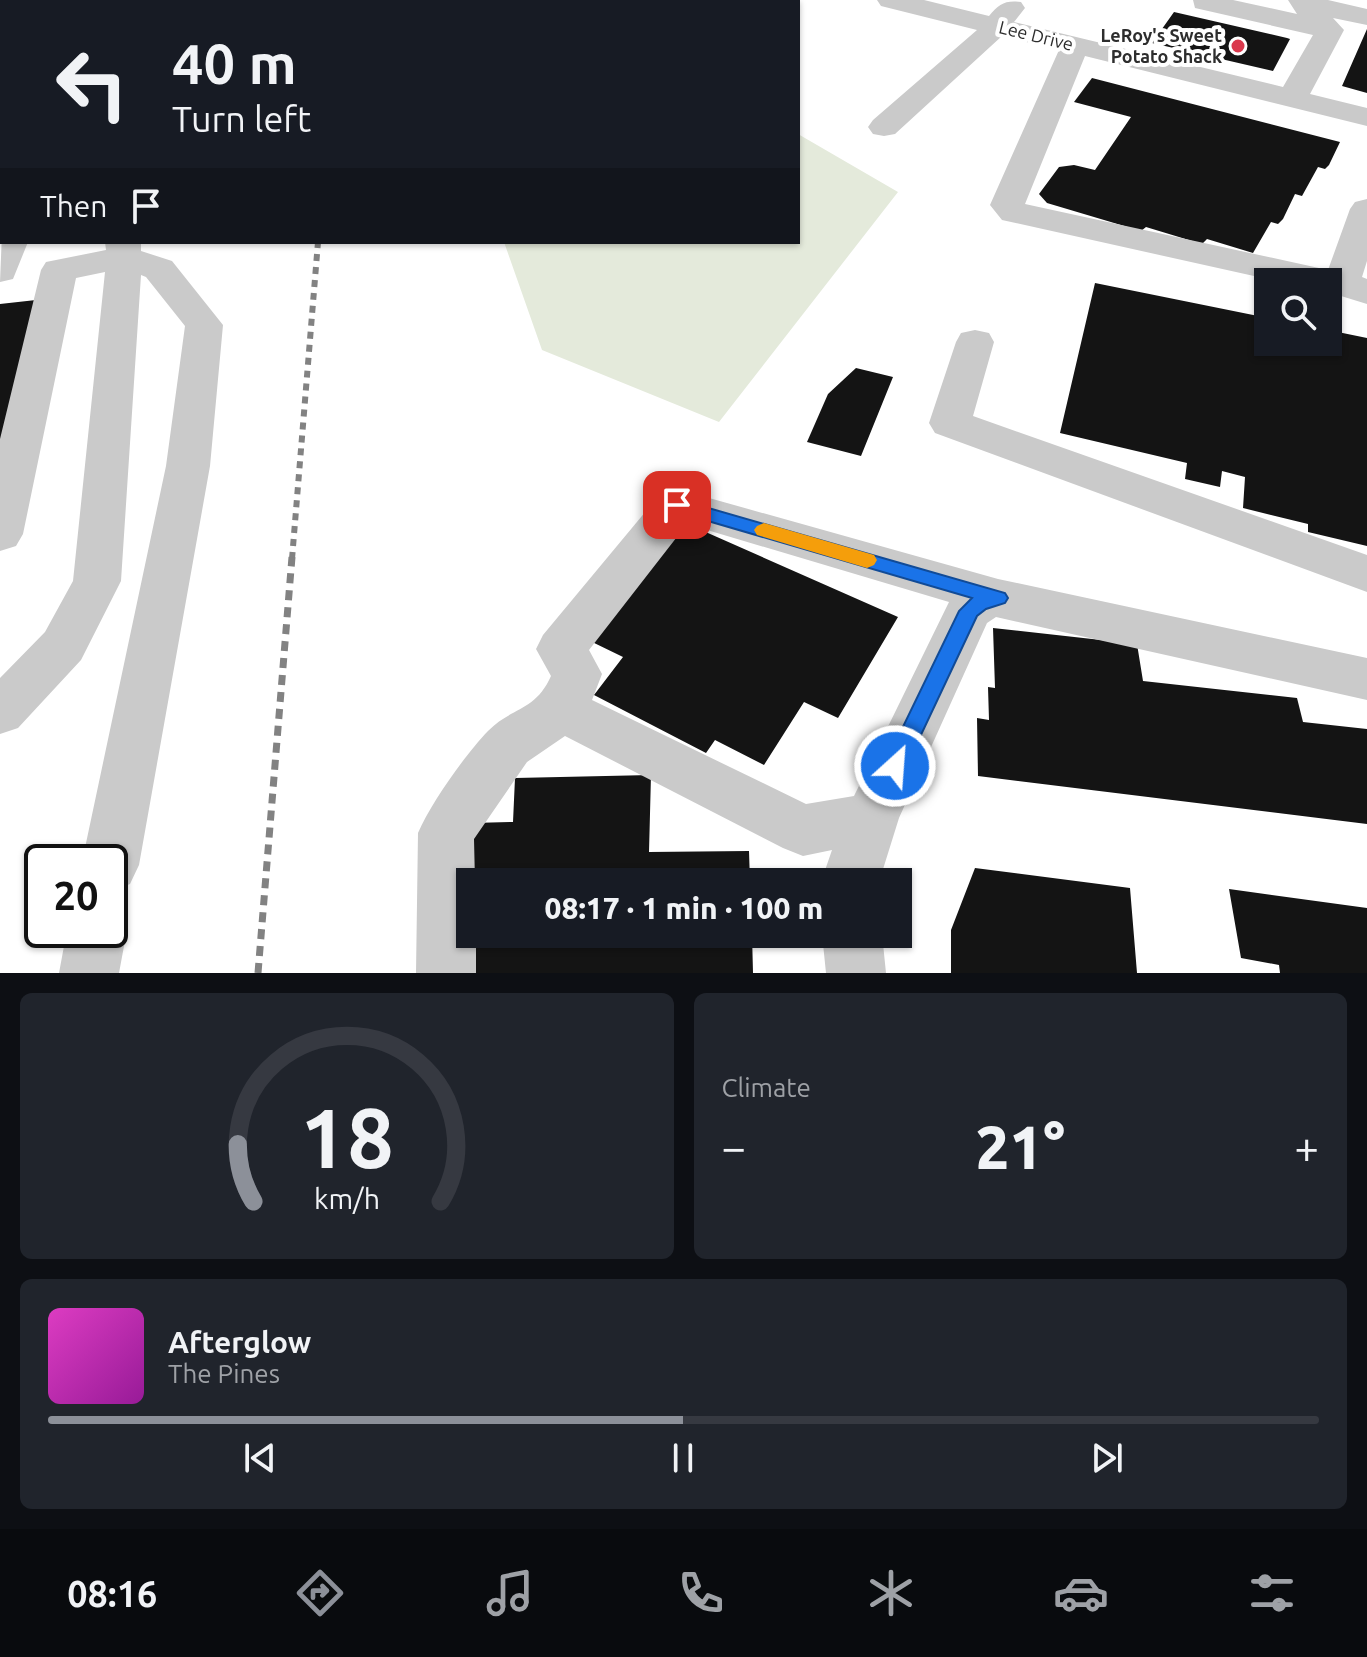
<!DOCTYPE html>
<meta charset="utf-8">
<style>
body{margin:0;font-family:Ubuntu,sans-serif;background:#20242c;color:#f1f3f6;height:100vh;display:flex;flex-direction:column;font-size:30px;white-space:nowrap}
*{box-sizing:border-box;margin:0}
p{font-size:26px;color:#9ea1a6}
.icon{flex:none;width:44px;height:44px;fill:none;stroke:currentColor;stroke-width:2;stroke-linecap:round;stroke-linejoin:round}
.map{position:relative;height:973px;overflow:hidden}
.details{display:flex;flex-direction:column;gap:20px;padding:20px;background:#0d0f14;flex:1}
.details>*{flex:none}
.banner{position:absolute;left:0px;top:0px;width:800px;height:244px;box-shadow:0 2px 6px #0004;background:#171b24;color:#f1f3f6;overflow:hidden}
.buttons{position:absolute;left:1254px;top:268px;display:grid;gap:16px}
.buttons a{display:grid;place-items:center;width:88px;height:88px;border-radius:0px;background:#171b24;box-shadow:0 2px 6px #0004;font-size:40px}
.speed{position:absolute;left:24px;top:844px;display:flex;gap:16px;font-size:40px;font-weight:700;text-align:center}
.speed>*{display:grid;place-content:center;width:104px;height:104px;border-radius:50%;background:#171b24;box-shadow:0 2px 6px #0004;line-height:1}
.speed .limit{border:4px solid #111;border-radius:12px;background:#fff;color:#111}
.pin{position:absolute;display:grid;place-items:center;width:68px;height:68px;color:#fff;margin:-34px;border-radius:16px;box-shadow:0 4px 12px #0006}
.me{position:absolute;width:88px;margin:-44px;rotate:26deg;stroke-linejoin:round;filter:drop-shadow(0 0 6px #0008)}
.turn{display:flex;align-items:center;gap:28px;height:168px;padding:0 40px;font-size:36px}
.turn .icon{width:104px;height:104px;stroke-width:2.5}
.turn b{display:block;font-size:56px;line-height:68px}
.then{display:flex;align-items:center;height:76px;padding:0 40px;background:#0003;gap:16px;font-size:30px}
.big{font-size:60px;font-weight:800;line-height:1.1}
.details .tile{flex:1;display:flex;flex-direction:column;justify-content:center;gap:12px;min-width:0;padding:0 28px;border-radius:12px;background:#20242c}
.details .dial{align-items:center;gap:0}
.dial svg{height:208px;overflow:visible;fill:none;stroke:#363941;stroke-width:7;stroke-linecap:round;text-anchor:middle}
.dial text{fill:#f1f3f6;stroke:none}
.song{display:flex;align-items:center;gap:24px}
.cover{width:96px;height:96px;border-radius:12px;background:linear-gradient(135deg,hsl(310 70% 55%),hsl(300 70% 35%))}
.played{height:8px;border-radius:4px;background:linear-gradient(90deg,#8c9099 50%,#363941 50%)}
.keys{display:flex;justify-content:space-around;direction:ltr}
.heat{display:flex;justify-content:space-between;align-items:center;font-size:44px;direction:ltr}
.details .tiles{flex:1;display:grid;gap:20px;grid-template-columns:1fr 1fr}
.tile:last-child{grid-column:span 2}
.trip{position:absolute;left:456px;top:868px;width:456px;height:80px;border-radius:0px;background:#171b24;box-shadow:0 2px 6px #0004;font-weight:800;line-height:80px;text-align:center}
.tab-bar{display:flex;height:128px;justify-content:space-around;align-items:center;background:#090b0e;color:#9ea1a6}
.tab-bar .icon{width:56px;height:56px}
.tab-bar .current{color:#8c9099}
.tab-bar b{font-size:36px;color:#f1f3f6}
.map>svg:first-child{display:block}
.green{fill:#e4eadb}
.building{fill:#141414}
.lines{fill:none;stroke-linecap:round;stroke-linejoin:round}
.minor{fill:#cacaca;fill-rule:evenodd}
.major{fill:#a5a5a5;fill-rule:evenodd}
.rail-far1{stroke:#828282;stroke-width:6;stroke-dasharray:7 6;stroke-linecap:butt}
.rail{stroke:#828282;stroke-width:7;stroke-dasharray:10 7;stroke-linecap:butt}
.route{fill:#1a73e8;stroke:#114b97;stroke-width:2}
.slow{fill:#f59e0b}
.poi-dot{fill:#da384c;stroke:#fff;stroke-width:3}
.labels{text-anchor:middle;stroke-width:8;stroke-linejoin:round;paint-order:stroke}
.far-street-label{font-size:18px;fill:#2d2d2d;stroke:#fff}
.far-poi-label{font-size:18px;font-weight:bold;fill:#2d2d2d;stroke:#fff;text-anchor:end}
</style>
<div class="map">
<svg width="1367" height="973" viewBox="0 0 1367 973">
<rect width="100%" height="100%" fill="#fff"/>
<path class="green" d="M491 0H790L490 2Z
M798 134 898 192 719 422 542 350 504 242H798Z"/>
<path class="building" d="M1174 12 1287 38 1290 39 1273 71 1152 43Z
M1367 29V93L1342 86Z
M1092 78 1340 142 1329 165 1325 169 1318 167 1302 196 1295 194 1283 219 1278 224 1271 222 1253 253 1207 239 1202 244 1146 227 1141 231 1047 203 1039 194 1059 167 1074 165 1095 170 1131 117 1074 102Z
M1095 283 1268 318V342H1328V330L1367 338V546L1308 532V524L1243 508 1245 477 1222 471 1220 487 1185 479 1187 463 1060 433Z
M36 300 0 454V304Z
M856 368 893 377 861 456 807 442 828 394Z
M683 522 898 617 838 718 804 702 764 765 715 740 706 753 594 695 623 657 588 640Z
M993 628 1137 644 1143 681 1297 698 1303 722 1367 729V824L978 776 977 718 989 720 988 687 995 688Z
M651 775 649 852 749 851 750 882H470V934H752L753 973H466L460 940 472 823 513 822 515 778Z
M975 868 1130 888 1137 973H951V930Z
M1229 889 1367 908V973H1280L1279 965 1241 958Z"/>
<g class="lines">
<path class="minor" d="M877 0H924L989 16C999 4 1005 0 1021 2L1025 8 1014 22 1283 87 1313 35 1195 8 1193 0H1233L1297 14 1288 0H1328L1367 9V25L1333 18 1344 30 1310 94 1367 108V126L1085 56 1025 204 1328 270 1350 209 1355 202 1367 199V261L1362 277 1367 279V304L1328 292V282H1281L1002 220 990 205 1059 50 1002 36 895 134 884 136 873 134 868 127 873 120 977 30 881 6Z
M0 6H2V23H0Z
M2 233V242H28L13 279 0 282Z
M105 242H141V251L172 261 223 325 210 466 139 865 130 884 110 892V862H82L166 466 185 326 146 277 141 275 121 581 81 660 18 728 0 734V678L45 632 73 581 105 272 76 278 23 534 16 546 0 551V439L41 270 46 262 106 250Z
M975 330 989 333 994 342 973 416 1367 555V592L935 433 929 423 956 342 961 333Z
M677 489 998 579 1367 658V700L996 617 987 623 899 818 879 882H821L832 850 803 856 783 848 565 736 527 762 474 839 475 882H470V934H476V973H416L418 833C431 803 465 755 488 731 511 707 535 712 551 676L536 649 543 635 661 493ZM687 524 949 602 854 796 806 804 592 700 602 674 589 650Z
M110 906 118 910 127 930 119 973H59L67 930H110Z
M822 934H882L886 973H826Z"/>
<path class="major" d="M61 0H92L59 2Z
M102 0H132L100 2Z
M2 45V63L0 64V46Z"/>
<path class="rail-far1" d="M292 559 318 242"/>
<path class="rail" d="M258 973 292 557"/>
</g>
<path class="route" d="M677 499 1005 593 1008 598 1005 603 986 609 977 616 903 773 895 776 888 773 884 766 959 611 972 598 670 510 668 505Z"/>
<path class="slow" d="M764 523 874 555 877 560 874 565 867 568 757 535 754 530 757 526Z"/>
<circle class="poi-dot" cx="1238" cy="46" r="8"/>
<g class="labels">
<g class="far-street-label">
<text transform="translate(1036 36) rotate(14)" y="6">Lee Drive</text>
</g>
<g class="far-poi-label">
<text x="1222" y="42">LeRoy's Sweet<tspan x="1222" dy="21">Potato Shack</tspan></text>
</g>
</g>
</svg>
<div class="buttons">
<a><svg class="icon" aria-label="search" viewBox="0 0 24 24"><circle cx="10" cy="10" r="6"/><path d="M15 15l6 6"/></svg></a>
</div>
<div class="speed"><div class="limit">20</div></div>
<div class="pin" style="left:677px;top:505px;background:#d93025"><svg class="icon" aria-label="arrive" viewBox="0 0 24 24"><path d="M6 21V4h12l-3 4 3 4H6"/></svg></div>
<svg class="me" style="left:895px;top:766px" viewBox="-20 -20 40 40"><circle r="17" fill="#1a73e8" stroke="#fff" stroke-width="3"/><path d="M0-11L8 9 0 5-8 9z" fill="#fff"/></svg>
<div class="trip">08:17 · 1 min · 100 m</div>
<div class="banner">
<div class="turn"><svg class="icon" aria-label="left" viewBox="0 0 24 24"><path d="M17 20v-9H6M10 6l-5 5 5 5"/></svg><div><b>40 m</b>Turn left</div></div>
<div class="then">Then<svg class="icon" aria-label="arrive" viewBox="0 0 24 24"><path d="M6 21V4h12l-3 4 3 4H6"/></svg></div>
</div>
</div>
<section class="details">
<div class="tiles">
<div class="tile dial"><svg viewBox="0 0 100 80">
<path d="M14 69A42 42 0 1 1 86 69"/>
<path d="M14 69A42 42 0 0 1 8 47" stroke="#8c9099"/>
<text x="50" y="56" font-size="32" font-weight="700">18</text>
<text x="50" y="72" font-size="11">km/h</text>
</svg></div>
<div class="tile"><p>Climate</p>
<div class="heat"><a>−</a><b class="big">21°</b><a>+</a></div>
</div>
<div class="tile">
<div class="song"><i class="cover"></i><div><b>Afterglow</b><p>The Pines</p></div></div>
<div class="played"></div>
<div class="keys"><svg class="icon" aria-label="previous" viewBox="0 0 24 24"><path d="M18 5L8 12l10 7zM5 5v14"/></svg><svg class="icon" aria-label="pause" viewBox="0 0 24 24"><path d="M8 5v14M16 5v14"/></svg><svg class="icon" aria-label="next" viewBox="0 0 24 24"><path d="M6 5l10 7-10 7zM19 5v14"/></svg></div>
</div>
</div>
</section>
<nav class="tab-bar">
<b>08:16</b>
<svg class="icon current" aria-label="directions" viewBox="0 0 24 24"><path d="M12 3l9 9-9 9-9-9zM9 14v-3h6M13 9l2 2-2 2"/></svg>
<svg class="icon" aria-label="music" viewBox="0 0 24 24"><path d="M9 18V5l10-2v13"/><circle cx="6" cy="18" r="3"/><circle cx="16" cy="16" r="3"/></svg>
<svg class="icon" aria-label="phone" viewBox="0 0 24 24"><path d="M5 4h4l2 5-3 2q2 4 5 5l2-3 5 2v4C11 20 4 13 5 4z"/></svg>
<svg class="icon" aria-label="climate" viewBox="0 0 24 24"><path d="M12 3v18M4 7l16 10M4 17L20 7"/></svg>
<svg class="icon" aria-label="car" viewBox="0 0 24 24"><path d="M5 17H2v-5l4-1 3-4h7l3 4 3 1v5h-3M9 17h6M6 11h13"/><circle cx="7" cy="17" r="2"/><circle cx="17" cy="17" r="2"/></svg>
<svg class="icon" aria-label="filters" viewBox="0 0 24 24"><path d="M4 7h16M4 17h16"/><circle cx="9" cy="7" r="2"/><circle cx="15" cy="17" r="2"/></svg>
</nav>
